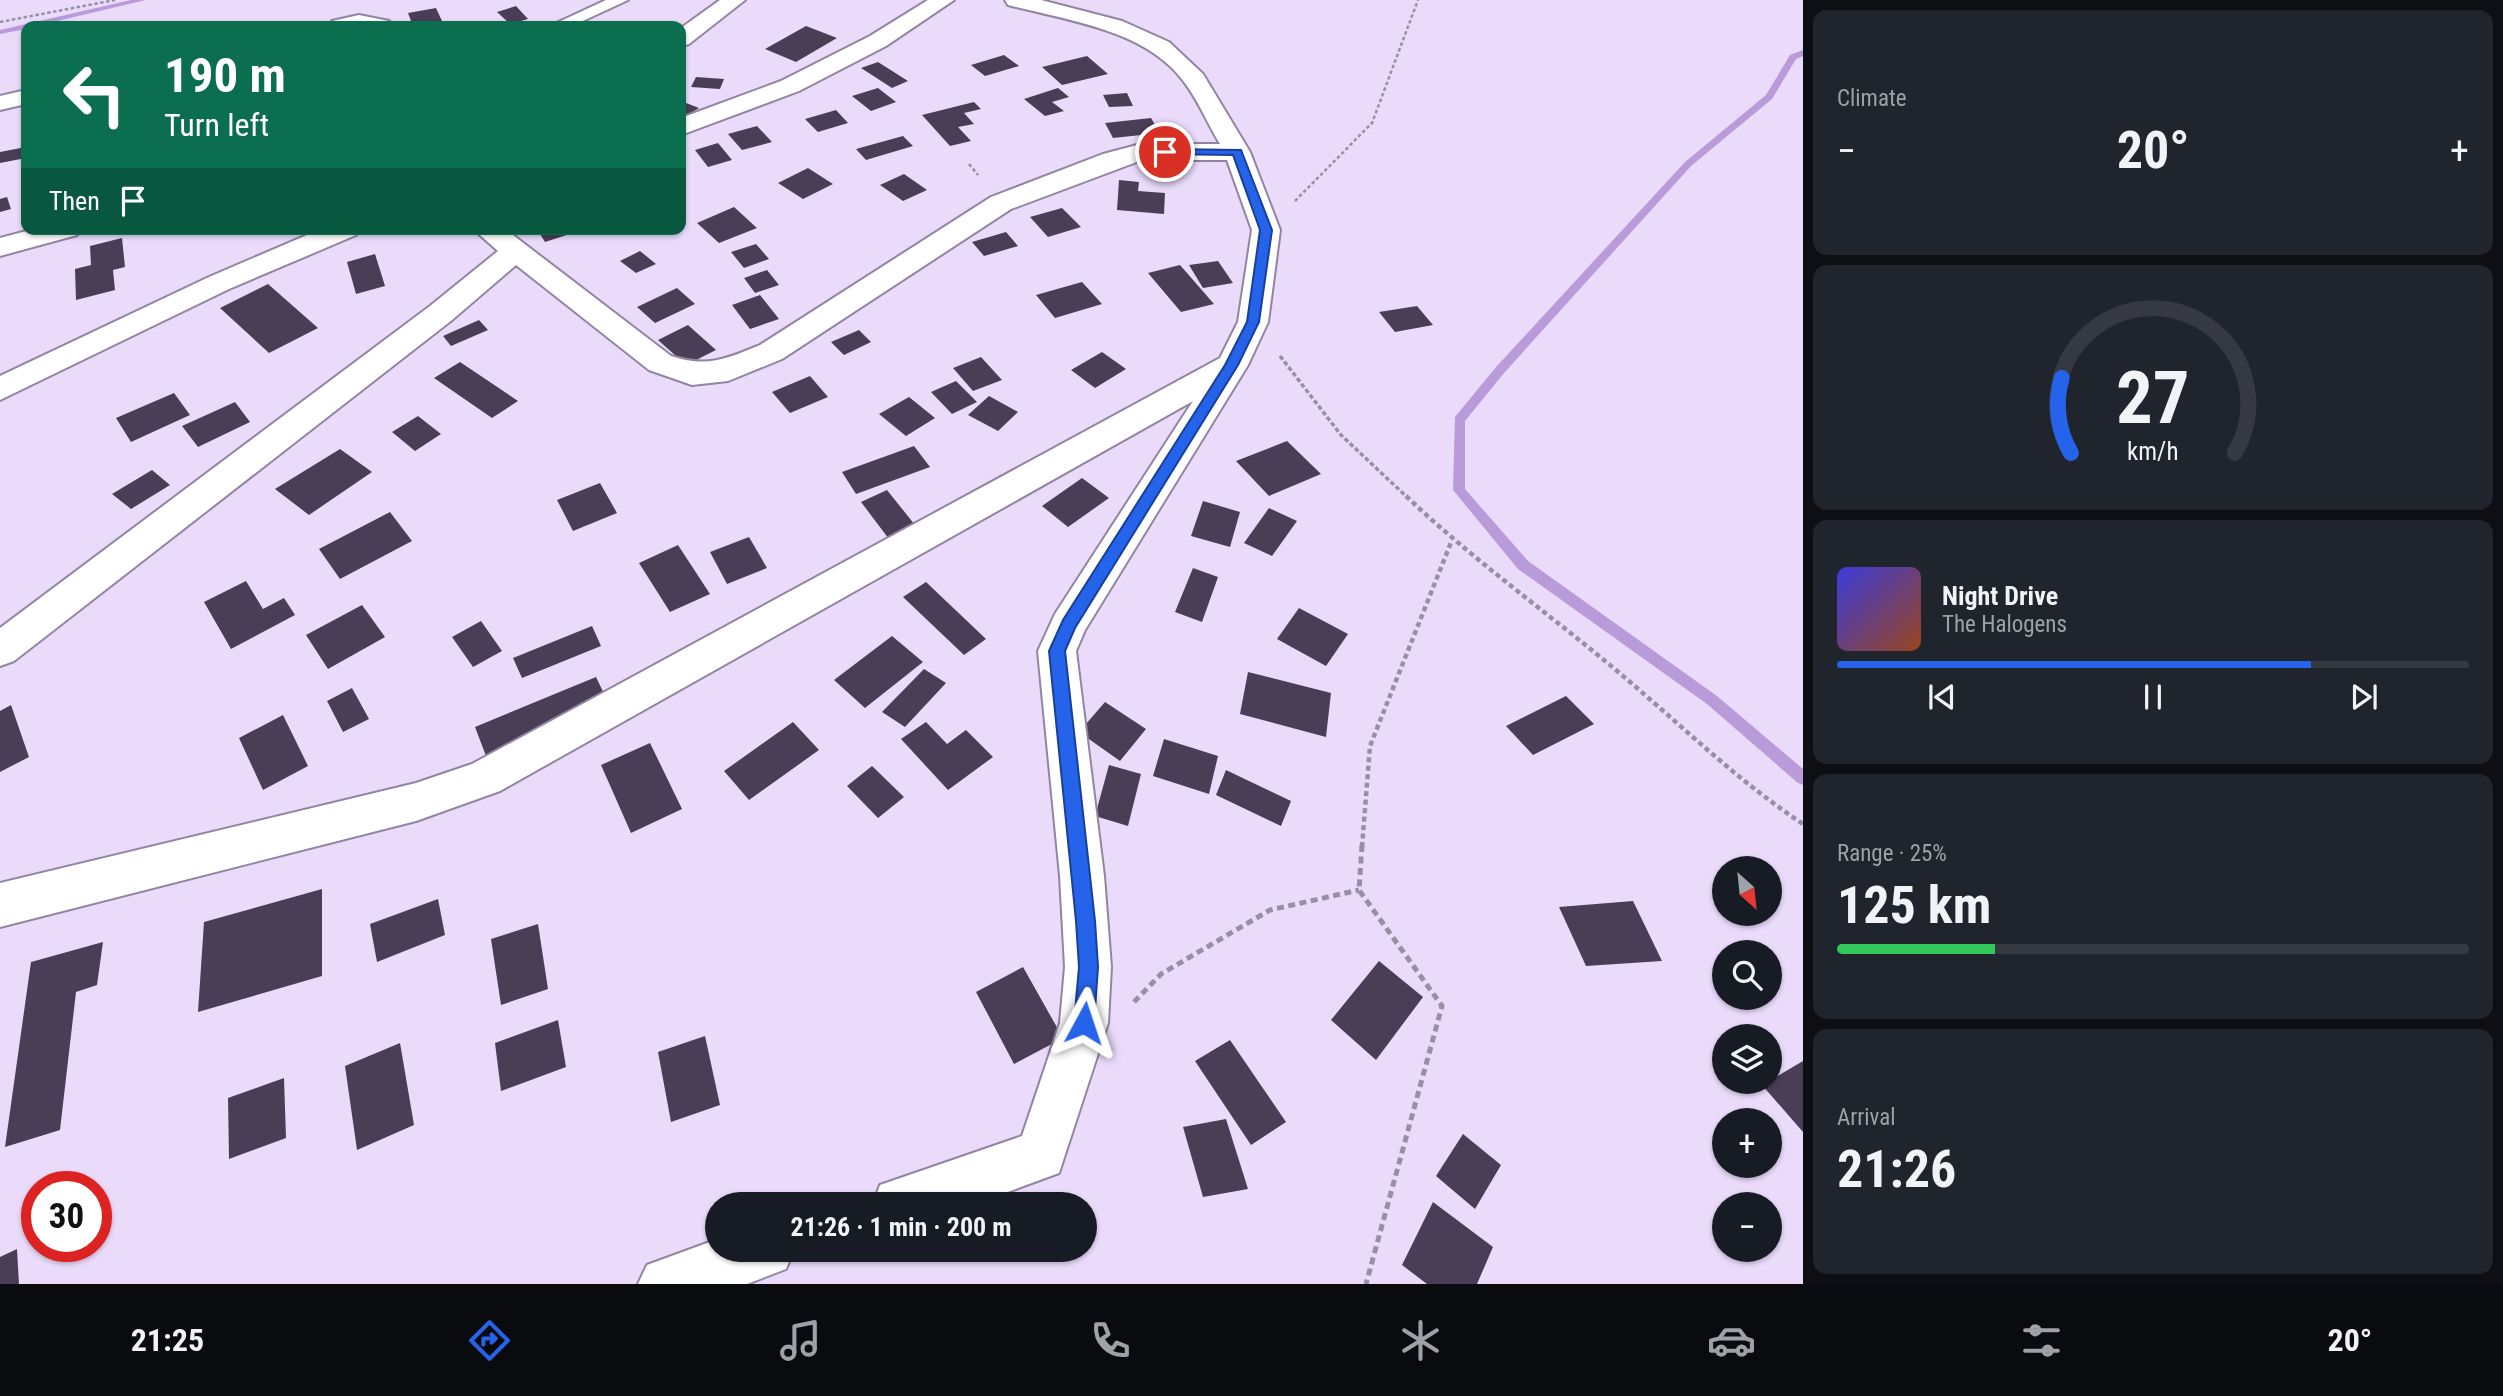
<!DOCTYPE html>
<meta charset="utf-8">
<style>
body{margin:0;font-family:"Roboto Condensed",sans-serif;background:#20242c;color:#f1f3f6;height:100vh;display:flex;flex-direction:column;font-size:26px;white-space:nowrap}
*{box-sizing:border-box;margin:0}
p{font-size:23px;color:#9ea1a6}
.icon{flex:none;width:38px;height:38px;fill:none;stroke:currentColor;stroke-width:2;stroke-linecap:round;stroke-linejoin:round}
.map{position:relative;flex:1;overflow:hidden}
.panel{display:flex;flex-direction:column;gap:10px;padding:10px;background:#0d0f14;width:700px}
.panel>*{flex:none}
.banner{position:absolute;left:21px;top:21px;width:665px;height:214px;border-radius:14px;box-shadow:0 2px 5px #0004;background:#0b6e4f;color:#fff;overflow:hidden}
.needle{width:46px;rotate:153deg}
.tools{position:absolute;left:1712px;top:856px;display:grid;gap:14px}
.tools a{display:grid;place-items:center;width:70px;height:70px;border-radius:50%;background:#171b24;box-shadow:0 2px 5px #0004;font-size:35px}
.speed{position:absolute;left:21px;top:1171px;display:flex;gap:14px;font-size:35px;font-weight:700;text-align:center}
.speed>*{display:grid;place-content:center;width:91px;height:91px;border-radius:50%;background:#171b24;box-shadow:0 2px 5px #0004;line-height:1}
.speed .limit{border:10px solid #d22;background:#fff;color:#111}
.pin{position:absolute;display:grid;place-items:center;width:60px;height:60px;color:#fff;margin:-30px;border:4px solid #fff;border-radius:50%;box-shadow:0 2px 7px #0007}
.me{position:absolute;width:77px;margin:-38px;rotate:5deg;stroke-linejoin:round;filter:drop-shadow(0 0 5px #0008)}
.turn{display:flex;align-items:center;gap:24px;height:147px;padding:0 28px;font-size:32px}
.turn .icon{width:91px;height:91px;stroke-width:2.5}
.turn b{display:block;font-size:49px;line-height:60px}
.then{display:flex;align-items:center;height:66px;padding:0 28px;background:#0003;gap:14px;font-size:26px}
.big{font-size:52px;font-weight:700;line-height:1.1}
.panel .tile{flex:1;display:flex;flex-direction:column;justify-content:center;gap:10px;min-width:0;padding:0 24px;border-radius:14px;background:#20242c}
.panel .dial{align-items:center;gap:0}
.dial svg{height:182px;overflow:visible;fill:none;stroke:#363941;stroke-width:7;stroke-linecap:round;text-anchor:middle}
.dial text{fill:#f1f3f6;stroke:none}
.song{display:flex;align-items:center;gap:21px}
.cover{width:84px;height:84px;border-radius:10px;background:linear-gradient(135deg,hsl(240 70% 55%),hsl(20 70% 35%))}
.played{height:7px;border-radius:4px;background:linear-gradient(90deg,#2563eb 75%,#363941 75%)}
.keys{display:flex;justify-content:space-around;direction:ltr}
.heat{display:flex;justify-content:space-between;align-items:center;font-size:38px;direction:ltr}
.charge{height:10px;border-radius:5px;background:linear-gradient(90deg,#34c759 25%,#363941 0)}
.trip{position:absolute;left:705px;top:1192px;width:392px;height:70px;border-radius:35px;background:#171b24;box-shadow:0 2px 5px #0004;font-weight:700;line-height:70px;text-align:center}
.tabs{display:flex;height:112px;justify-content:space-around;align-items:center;background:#090b0e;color:#9ea1a6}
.tabs .icon{width:49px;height:49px}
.tabs .selected{color:#2563eb}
.tabs b{font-size:32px;color:#f1f3f6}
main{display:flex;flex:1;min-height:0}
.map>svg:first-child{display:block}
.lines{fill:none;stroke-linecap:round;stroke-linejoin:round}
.stream{fill:#b99bda;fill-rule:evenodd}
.building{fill:#4a3e57}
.lane-casing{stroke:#9285a2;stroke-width:4}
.street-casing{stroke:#9285a2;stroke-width:4}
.path-far3{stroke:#998fa5;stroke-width:2.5;stroke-dasharray:3.5 2.5;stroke-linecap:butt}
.path-far2{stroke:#998fa5;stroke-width:3.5;stroke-dasharray:4.5 2.5;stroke-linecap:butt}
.path-far1{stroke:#998fa5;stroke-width:4.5;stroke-dasharray:5 3.5;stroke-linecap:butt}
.path{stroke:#998fa5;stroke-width:5;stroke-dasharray:7 4.5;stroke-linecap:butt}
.lane{fill:#fff;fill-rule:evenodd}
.street{fill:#fff;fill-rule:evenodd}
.route{fill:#2563eb;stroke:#184099;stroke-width:2}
</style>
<main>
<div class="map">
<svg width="1803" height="1284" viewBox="0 0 1803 1284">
<rect width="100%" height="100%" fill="#eadbfb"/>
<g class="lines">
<path class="stream" d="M131 0H146L36 26H26V29L0 34V30Z
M1803 50V56L1796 59 1772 99 1691 166 1504 373 1465 421V489L1528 561 1717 696 1803 769V785L1798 783 1707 704 1518 569 1453 490 1455 417 1496 367 1685 162 1766 95 1790 55Z"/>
</g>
<path class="building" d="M516 6 528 19 510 24 497 12Z
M436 8 442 21 413 26 408 13Z
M806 26 837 38 796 62 765 49Z
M1004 55 1019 66 985 76 971 65Z
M1087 56 1108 74 1062 85 1042 67Z
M878 62 908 81 892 88 861 68Z
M696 77 724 79 720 89 691 87Z
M878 88 896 102 871 111 852 96Z
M1058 88 1069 97 1052 102 1064 111 1045 116 1024 99Z
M1127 93 1133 106 1109 107 1103 95Z
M681 101 699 108 686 116 681 114Z
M974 102 981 109 964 113 974 124 958 127 971 141 950 146 922 115Z
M836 110 848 123 818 132 805 119Z
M1151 118 1160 133 1113 138 1105 123Z
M757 126 772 142 742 150 728 134Z
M903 136 913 146 866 160 856 149Z
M718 143 732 160 708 167 695 150Z
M26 147V158L0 163V152Z
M808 168 833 184 803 199 778 183Z
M904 174 927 190 903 201 880 185Z
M1119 180 1139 182 1138 191 1165 193 1164 214 1117 210Z
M7 197 11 209 0 212V199Z
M734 207 757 228 719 243 697 223Z
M1062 208 1081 227 1048 237 1030 217Z
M537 229H578L579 231 545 242Z
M1006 232 1018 246 984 256 972 242Z
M122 238 125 267 113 270 115 290 76 300 75 269 91 265 90 246Z
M756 244 769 259 744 268 731 252Z
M640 251 656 264 636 273 620 261Z
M375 254 385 286 356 294 347 262Z
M1218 261 1233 283 1203 288 1189 265Z
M1180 265 1214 304 1181 312 1148 273Z
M767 270 779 285 755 293 744 278Z
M1082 282 1102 304 1055 318 1036 295Z
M268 284 318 328 269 353 220 308Z
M677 288 695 304 655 323 637 307Z
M760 295 779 319 750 329 732 305Z
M1417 306 1433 325 1395 332 1379 312Z
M479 320 488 330 451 346 443 336Z
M688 325 716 350 686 365 658 340Z
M859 330 871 342 844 355 831 342Z
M1102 352 1126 369 1095 388 1071 370Z
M981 357 1002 380 973 391 953 368Z
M460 362 518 401 492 418 434 378Z
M810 376 828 397 790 413 772 392Z
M956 381 977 402 952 414 931 392Z
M174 393 190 415 131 442 116 418Z
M989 396 1018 412 998 431 968 415Z
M909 397 935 418 906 436 879 414Z
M235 402 250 422 198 447 182 426Z
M418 416 441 434 415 451 392 432Z
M1287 441 1321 474 1269 496 1236 461Z
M914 446 930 467 856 494 842 472Z
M340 449 372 472 309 515 275 489Z
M152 470 170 485 131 509 112 494Z
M1082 478 1109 498 1068 527 1042 506Z
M600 483 617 513 573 531 557 500Z
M887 490 919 530 892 543 861 502Z
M1203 501 1240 512 1230 547 1191 536Z
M1269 508 1297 521 1272 556 1244 543Z
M390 512 412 541 340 579 319 549Z
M749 537 767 568 727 584 710 552Z
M678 545 710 594 670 612 639 563Z
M1193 568 1218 577 1202 622 1175 612Z
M246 581 263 609 284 598 295 615 231 649 204 602Z
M926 582 986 639 964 655 903 597Z
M362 605 385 637 328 669 306 635Z
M1299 608 1348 634 1326 666 1277 639Z
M481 621 502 651 473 667 452 637Z
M592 626 601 646 522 678 513 658Z
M892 636 923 662 865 708 834 680Z
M924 669 946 683 905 727 882 712Z
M1248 672 1331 693 1326 737 1240 714Z
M596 677 609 704 486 756 475 727Z
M352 688 369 719 343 732 327 701Z
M1566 696 1594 724 1533 755 1506 726Z
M1105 702 1146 729 1120 761 1079 732Z
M11 705 29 757 0 772V711Z
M283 715 308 766 263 790 239 738Z
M793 722 819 750 749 800 724 771Z
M926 722 947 744 966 730 993 757 948 790 901 739Z
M1164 739 1218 756 1209 794 1153 776Z
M650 743 682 809 631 833 601 765Z
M1109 765 1141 774 1128 826 1095 816Z
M872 766 904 797 878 818 847 786Z
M1226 770 1291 801 1281 826 1216 795Z
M322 889V976L198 1012 204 922Z
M438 899 445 935 377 962 370 924Z
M1633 901 1662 961 1586 966 1559 907Z
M538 924 548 989 501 1005 491 939Z
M103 942 97 985 76 992 60 1130 5 1147 31 962Z
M1379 961 1423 997 1376 1060 1331 1020Z
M1023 967 1063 1038 1014 1064 976 992Z
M558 1020 566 1067 501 1091 495 1043Z
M705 1036 720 1105 671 1122 658 1052Z
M1230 1040 1286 1122 1251 1145 1195 1061Z
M400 1043 414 1125 357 1150 345 1066Z
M1803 1061V1132L1762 1085Z
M284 1078 286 1138 229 1159 228 1098Z
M1226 1119 1248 1189 1203 1197 1183 1127Z
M1463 1134 1501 1165 1475 1209 1436 1176Z
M1433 1202 1493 1247 1477 1284H1427L1402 1265Z
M17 1249 19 1284H0V1257Z"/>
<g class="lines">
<defs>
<path id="lane" d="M606 0H628L572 26H550Z"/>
<path id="street" d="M720 0H745L689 44 681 46V28Z
M928 0H954L886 46 799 91 681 135V118L781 81 870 36Z
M1005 0H1041L1122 21 1169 42 1203 74 1250 152 1280 230 1268 322 1248 365 1085 630 1076 651 1104 876 1111 967 1108 1023 1059 1173 975 1204H873L880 1185 1022 1136 1060 1023 1065 967 1060 876 1038 651 1055 614 1193 401 500 791 416 821 0 927V883L416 783 472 764 1220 358 1238 322 1252 230 1227 160H1142L1011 209 782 359 728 381 692 385 649 370 516 265 452 320 14 661 0 666V628L430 306 498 251 473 229H505L671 356C707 368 726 359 760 345L991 197 1103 154 1141 144H1220C1207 123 1197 97 1181 78 1142 29 1065 20 1008 5Z
M359 15 389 21 392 26H329L332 21Z
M26 90V104L0 110V96Z
M34 229H81L77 235 0 256V238Z
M321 229H360L356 235 229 289 0 400V376L209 277Z
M718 1239V1250H794L786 1269 747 1284H638L647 1265Z"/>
</defs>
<use href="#lane" class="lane-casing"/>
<use href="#street" class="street-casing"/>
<path class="path-far3" d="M0 22 115 0
M969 164 978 175
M1295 201 1372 123 1418 0"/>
<path class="path-far2" d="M1280 356 1341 435 1408 498"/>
<path class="path-far1" d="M1406 496C1474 561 1551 615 1623 676 1682 726 1738 781 1803 824
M1362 847 1370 746 1452 540"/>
<path class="path" d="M1362 845 1359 890 1442 1006 1366 1284
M1134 1002 1161 974 1270 910 1359 890"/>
<use href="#lane" class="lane"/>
<use href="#street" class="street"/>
</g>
<path class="route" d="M1165 149 1241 150 1272 230 1259 322 1238 365 1075 628 1065 651 1095 921 1098 967 1094 1023 1091 1030 1084 1033 1077 1030 1074 1023 1079 967 1076 921 1049 651 1063 620 1225 365 1247 322 1260 230 1233 155 1161 154V150Z"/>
</svg>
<div class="tools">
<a><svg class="needle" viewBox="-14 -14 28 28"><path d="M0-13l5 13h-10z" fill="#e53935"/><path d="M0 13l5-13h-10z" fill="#9ea1a6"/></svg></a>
<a><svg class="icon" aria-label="search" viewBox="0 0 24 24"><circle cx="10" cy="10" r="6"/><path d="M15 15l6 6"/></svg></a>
<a><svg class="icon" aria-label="layers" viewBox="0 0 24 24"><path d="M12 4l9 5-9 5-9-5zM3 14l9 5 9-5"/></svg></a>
<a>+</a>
<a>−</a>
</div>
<div class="speed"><div class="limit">30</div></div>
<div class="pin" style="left:1165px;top:152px;background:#d93025"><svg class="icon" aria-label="arrive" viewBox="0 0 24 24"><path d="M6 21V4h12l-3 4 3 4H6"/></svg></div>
<svg class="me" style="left:1084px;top:1023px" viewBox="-20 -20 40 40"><path d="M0-17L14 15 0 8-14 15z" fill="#2563eb" stroke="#fff" stroke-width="4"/></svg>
<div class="trip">21:26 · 1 min · 200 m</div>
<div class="banner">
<div class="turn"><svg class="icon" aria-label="left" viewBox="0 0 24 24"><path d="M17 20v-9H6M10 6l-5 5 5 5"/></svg><div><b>190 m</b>Turn left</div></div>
<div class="then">Then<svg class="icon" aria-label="arrive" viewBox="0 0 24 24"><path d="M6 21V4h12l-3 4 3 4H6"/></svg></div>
</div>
</div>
<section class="panel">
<div class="tile"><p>Climate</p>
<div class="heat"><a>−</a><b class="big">20°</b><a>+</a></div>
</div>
<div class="tile dial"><svg viewBox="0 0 100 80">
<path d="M14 69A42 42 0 1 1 86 69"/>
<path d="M14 69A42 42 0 0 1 10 36" stroke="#2563eb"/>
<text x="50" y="56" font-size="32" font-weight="700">27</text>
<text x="50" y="72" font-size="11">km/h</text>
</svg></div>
<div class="tile">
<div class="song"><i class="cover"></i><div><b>Night Drive</b><p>The Halogens</p></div></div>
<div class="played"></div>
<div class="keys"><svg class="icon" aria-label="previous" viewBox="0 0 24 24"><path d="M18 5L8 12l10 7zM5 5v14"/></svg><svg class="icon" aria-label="pause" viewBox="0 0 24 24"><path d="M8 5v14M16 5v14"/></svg><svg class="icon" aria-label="next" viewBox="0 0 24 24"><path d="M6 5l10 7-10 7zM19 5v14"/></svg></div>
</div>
<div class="tile"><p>Range · 25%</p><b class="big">125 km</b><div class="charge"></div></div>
<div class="tile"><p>Arrival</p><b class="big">21:26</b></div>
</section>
</main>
<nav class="tabs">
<b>21:25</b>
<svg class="icon selected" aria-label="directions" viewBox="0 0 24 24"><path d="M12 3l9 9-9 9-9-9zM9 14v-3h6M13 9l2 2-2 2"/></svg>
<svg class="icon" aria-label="music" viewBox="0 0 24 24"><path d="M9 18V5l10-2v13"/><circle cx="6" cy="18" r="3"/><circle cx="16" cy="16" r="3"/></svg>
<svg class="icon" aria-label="phone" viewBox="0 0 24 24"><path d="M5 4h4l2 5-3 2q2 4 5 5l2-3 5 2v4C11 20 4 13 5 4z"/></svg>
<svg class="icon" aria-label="climate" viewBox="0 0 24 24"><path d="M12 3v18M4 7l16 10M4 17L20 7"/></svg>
<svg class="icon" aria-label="car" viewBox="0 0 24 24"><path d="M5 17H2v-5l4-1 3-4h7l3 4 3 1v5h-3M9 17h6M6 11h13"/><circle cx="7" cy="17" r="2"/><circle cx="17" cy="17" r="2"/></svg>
<svg class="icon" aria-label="filters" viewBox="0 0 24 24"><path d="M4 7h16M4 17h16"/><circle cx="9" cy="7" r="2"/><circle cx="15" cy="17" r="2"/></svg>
<b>20°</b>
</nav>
